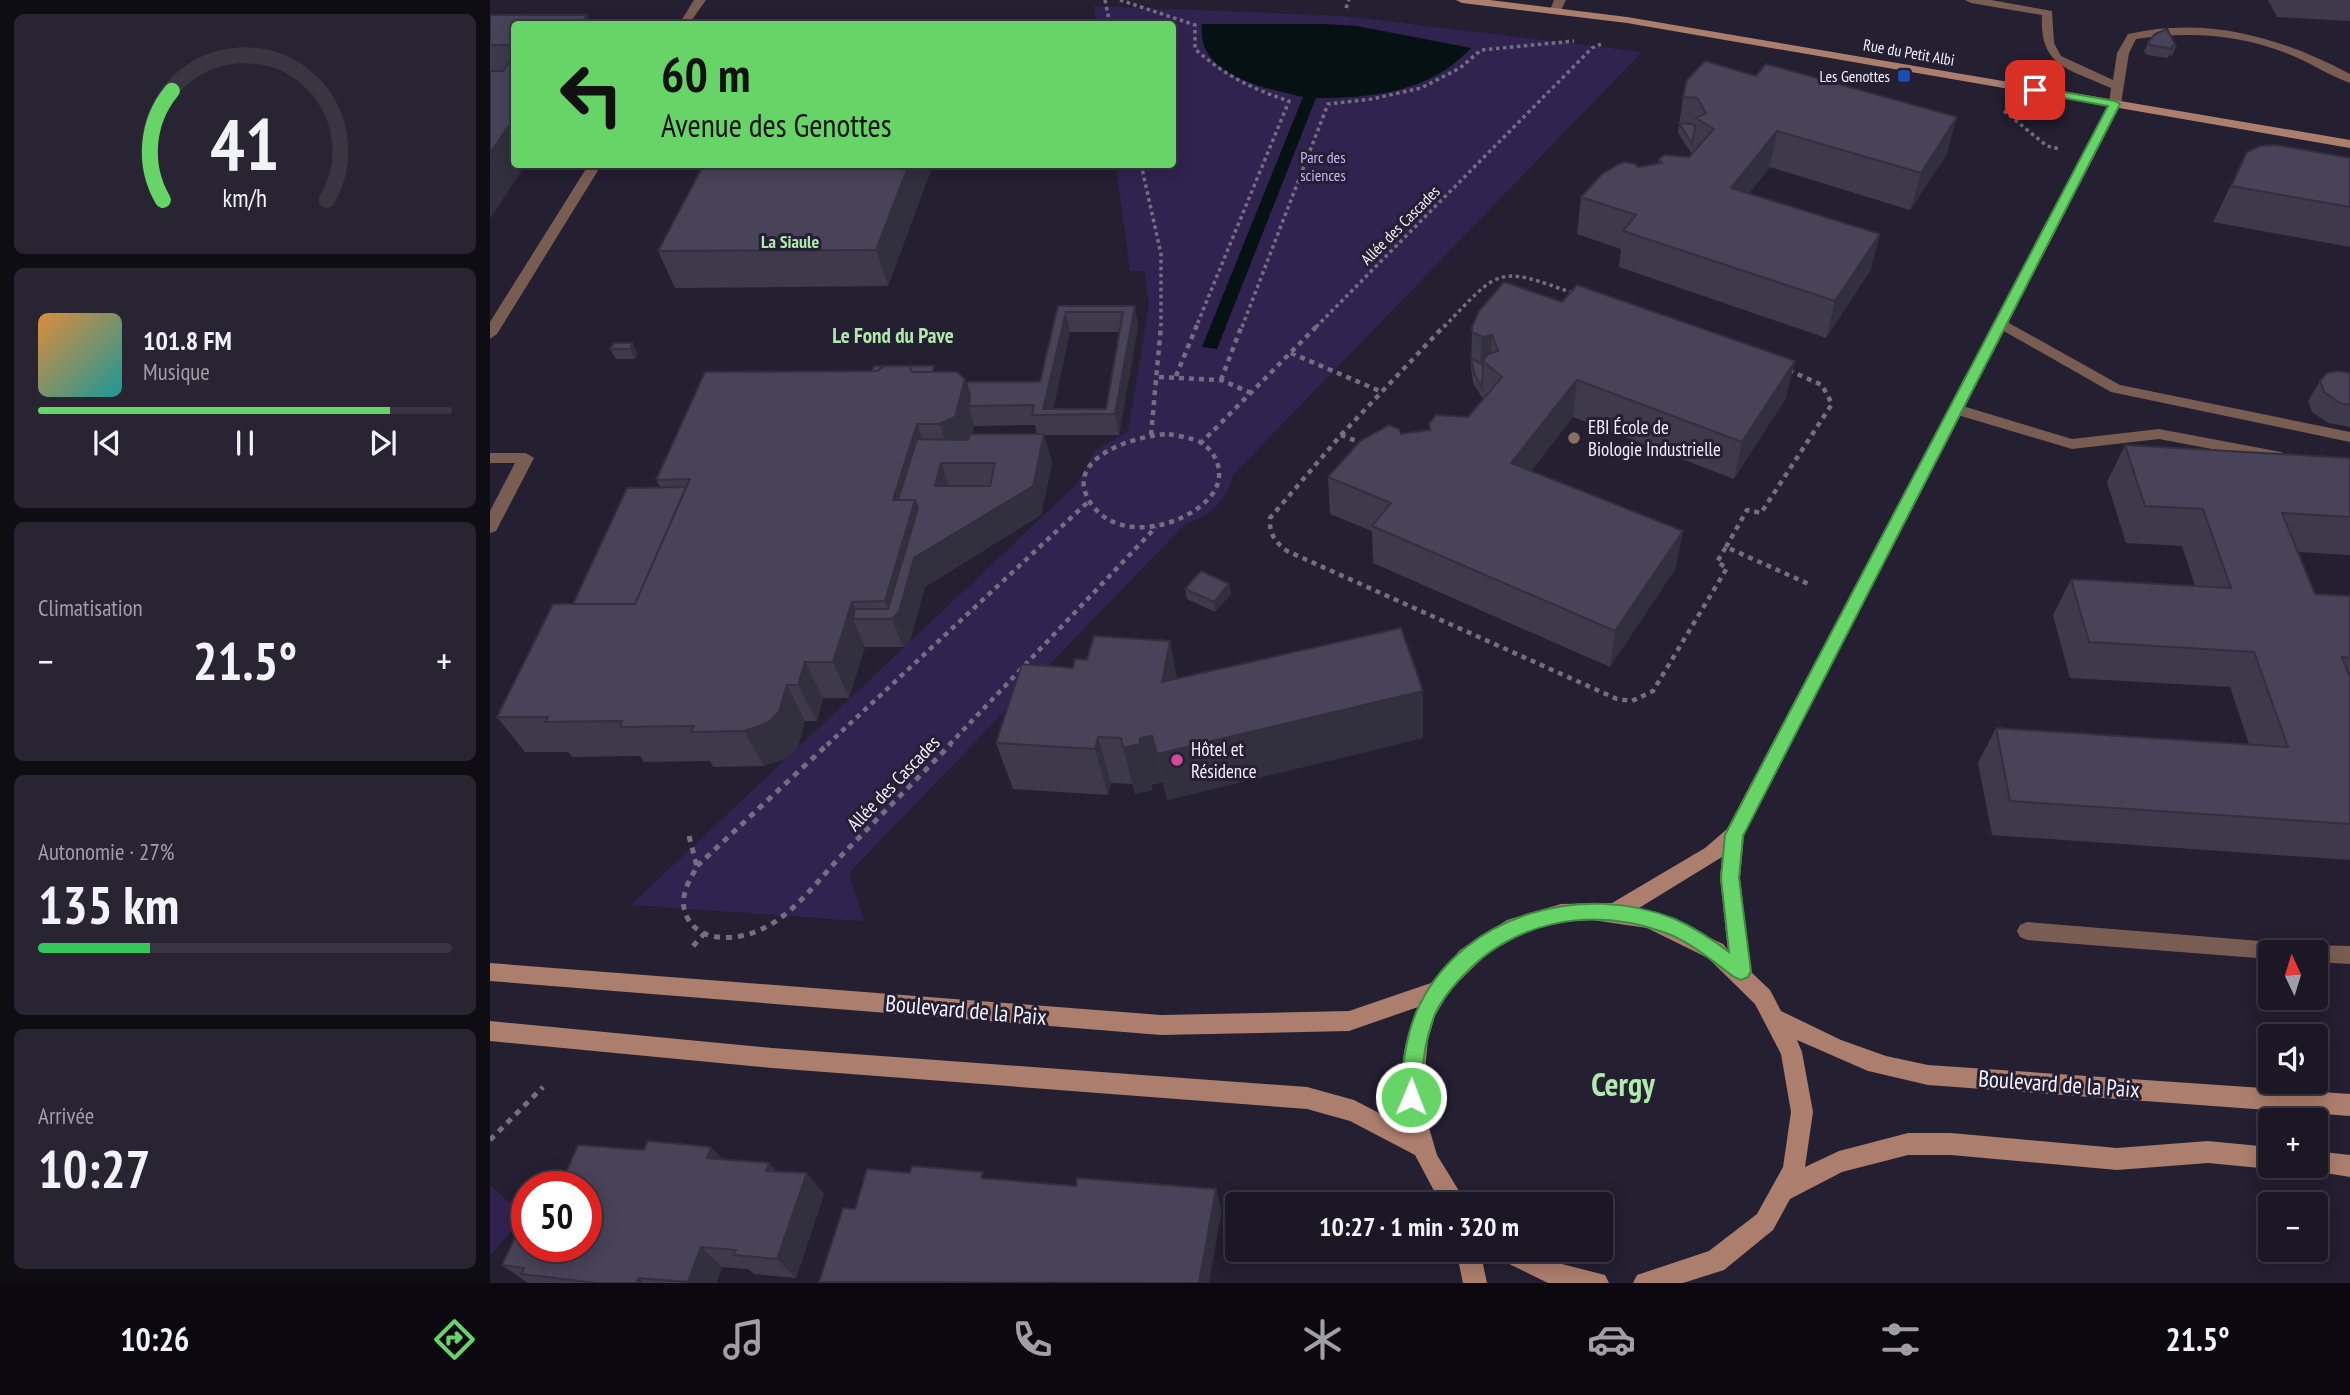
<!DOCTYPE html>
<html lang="fr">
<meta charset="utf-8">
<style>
body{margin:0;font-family:"PT Sans Narrow",sans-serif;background:#282432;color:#f1f3f6;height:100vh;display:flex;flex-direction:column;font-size:26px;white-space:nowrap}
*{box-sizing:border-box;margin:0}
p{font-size:23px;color:#a09fa7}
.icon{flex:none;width:38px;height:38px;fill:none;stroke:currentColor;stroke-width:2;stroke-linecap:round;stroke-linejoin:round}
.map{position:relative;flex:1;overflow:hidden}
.details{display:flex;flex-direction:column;gap:14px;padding:14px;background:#0f0d14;width:490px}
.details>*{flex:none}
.hud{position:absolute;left:21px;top:21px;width:665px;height:147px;border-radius:7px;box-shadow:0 4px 18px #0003,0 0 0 2px #393642;background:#66d467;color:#111;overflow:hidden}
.needle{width:46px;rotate:356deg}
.fabs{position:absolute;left:1768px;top:940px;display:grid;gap:14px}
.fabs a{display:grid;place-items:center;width:70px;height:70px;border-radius:7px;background:#1b1725;box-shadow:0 4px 18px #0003,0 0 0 2px #393642;font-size:35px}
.speed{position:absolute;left:21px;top:1171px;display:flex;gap:14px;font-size:35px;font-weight:700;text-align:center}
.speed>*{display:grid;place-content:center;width:91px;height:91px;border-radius:50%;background:#1b1725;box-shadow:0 4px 18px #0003,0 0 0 2px #393642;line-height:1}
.speed .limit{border:10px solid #d22;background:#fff;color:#111}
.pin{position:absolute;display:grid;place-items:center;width:60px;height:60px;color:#fff;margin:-30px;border-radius:14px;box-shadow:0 4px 10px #0006}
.me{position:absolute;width:77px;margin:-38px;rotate:1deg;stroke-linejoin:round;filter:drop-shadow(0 0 5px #0008)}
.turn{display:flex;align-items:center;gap:24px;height:147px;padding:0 35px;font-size:32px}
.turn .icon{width:91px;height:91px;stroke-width:2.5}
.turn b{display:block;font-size:49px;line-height:60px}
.big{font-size:52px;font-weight:700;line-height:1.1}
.details .card{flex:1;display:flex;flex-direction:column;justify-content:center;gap:10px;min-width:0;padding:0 24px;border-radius:10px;background:#282432}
.details .dial{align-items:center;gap:0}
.dial svg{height:182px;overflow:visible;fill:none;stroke:#393642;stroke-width:7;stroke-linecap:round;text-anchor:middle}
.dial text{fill:#f1f3f6;stroke:none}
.song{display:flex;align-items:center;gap:21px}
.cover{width:84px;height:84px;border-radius:10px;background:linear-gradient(135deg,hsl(30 70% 55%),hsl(180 70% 35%))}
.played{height:7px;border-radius:4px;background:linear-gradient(90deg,#66d467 85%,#393642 85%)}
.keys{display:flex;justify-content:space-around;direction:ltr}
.heat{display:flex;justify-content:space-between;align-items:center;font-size:38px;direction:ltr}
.charge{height:10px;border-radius:5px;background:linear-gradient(90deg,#34c759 27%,#393642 0)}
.trip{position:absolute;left:735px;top:1192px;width:388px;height:70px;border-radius:7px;background:#1b1725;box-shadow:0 4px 18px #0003,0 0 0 2px #393642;font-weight:700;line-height:70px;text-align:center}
.tab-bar{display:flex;height:112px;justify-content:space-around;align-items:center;background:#0b090f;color:#a09fa7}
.tab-bar .icon{width:49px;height:49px}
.tab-bar .on{color:#66d467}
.tab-bar b{font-size:32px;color:#f1f3f6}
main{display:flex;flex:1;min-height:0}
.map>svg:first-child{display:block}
.green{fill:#31234f}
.water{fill:#061114}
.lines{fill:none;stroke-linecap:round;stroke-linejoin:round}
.path-far2{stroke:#746f80;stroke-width:3.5;stroke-dasharray:3.5 3.5;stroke-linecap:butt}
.path-far1{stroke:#746f80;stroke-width:4.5;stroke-dasharray:5 5;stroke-linecap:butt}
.path{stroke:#746f80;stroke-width:5;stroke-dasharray:6 6;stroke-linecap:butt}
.lane{fill:#7a5d52;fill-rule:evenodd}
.secondary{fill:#ac7e6d;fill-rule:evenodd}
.wall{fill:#3e3a4c;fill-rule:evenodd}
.shaded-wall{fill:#322f3e}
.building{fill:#484358;stroke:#322f3e;stroke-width:2;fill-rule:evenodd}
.route{fill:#66d467;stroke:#428a43;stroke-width:2}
.transit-dot{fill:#1a4fb4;stroke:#241f31;stroke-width:2.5}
.education-dot{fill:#8d6e63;stroke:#241f31;stroke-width:2.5}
.hotel-dot{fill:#d1479c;stroke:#241f31;stroke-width:2.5}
.labels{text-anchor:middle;stroke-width:6;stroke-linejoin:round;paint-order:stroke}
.far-street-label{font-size:16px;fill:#f4f1ff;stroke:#241f31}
.far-poi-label{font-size:16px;fill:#f4f1ff;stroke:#241f31;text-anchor:end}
.far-park-label{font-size:16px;fill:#c6b4f9;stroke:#241f31}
.far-neighbourhood-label{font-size:18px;font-weight:bold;fill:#b1eaae;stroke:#241f31}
.poi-label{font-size:19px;fill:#f4f1ff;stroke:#241f31;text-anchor:start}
.street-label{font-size:19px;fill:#f4f1ff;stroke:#241f31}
.neighbourhood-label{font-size:21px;font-weight:bold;fill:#b1eaae;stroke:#241f31}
.near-street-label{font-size:23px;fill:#f4f1ff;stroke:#241f31}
.near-district-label{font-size:32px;font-weight:bold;fill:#b1eaae;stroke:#241f31}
</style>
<main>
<section class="details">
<div class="card dial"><svg viewBox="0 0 100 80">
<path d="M14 69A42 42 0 1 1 86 69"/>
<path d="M14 69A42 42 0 0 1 18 21" stroke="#66d467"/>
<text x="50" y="56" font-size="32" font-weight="700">41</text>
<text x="50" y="72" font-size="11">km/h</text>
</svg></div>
<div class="card">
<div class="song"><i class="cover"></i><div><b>101.8 FM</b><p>Musique</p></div></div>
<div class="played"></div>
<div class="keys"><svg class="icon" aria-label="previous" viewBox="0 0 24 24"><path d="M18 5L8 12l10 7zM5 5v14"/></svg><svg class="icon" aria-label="pause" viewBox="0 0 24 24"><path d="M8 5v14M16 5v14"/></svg><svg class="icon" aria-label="next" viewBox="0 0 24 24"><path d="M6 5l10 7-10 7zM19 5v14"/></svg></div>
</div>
<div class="card"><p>Climatisation</p>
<div class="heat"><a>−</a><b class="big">21.5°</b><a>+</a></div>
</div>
<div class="card"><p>Autonomie · 27%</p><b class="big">135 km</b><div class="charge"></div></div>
<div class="card"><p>Arrivée</p><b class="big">10:27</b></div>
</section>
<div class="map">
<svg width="1860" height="1283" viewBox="0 0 1860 1283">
<rect width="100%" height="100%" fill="#241f31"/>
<path class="green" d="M604 6 854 16 1152 52 743 475C738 501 718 516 694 525L359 873 374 921 141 905 587 484 605 451 638 431 659 305 654 271H640L626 165 682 164V24H607Z
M0 1185 34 1216 0 1256Z"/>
<path class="water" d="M712 24H833L867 26 981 48C941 92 883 98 826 98L727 349 712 347 813 97C777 88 705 77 712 24Z"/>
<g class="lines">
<path class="path-far2" d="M615 0 620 24
M630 0 705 25V49C734 75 762 89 799 101L706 327
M856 8 859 0
M1514 111 1557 146 1570 149
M651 164 671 254V327
M752 327 838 104 882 99 931 88 970 68 991 50 1084 41
M826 327 1102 48 1111 44
M954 327C1010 268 1007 265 1085 294"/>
<path class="path-far1" d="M801 353 892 392
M686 376 707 325
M669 377 731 380 761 393
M731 380 752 325
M679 434C688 436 702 438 710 442 730 454 736 479 720 497 694 527 630 543 602 505 568 458 647 435 679 434Z
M661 435 671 325
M851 435 955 325
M710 444 828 325
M874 444 851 435 780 518C779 534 785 542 797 551L1127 699 1142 701 1163 691 1237 568 1227 562 1236 547 1321 585
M1236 547 1257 510 1271 513 1342 404 1332 385 1298 370
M337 745 600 500
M459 745 666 527"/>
<path class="path" d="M199 836 207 867C198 882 188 899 197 917 211 945 251 940 274 928 305 913 328 880 352 855 388 818 425 781 461 744
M207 866 338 744
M203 946 214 934
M0 1140 53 1087"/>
<path class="lane" d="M204 0H216L199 24H189Z
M1064 0H1076L1070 12 1060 10Z
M1475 0H1501L1562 11 1564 43 1571 56 1623 80 1627 53 1638 34C1717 16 1790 37 1860 74V83C1840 76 1821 63 1801 55 1750 34 1700 31 1646 39L1639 53 1631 104 1625 108 1619 104 1621 88C1581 69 1549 68 1552 15L1481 3Z
M369 21H486L492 24H363Z
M99 164H112L7 334 0 339V322Z
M1510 318 1630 385 1860 432V442L1621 392 1505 326 1503 323Z
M1466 404 1582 439 1669 429 1791 452 1799 457 1791 462 1669 439 1582 449 1461 413 1458 409Z
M0 453H36L44 458 6 531 0 533V511L25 463H0Z
M1537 922 1821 945 1860 946V964L1825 962V952H1780V959L1537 940 1530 937 1527 931 1530 925Z"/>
<path class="secondary" d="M966 0H1000L1137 17 1860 140V148L1629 108 1254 835 1250 878 1261 972 1280 990 1291 1011 1351 1040 1396 1056 1438 1065 1860 1094V1116L1438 1085 1378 1071 1307 1040 1312 1052 1323 1112 1315 1167 1349 1151 1418 1133H1461L1627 1148 1718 1141 1780 1147V1166H1788L1780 1169 1718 1163 1627 1170 1461 1155H1418L1352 1172 1300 1199 1283 1230 1234 1270 1193 1283H1143L1147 1275 1219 1251 1267 1214 1293 1167 1301 1112 1291 1054 1265 1004 1218 958 1157 928 1102 920 1071 922 1044 928 999 952 960 990 945 1016 938 1040 933 1089 935 1114 947 1155 977 1204H951L925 1155 860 1121 817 1109 282 1068 0 1041V1021L282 1048 817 1087 864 1100 916 1127C907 1086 911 1044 928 1007L859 1031 671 1035 0 981V963L671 1015 859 1011 941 983 970 950 1017 920 1071 904 1122 903 1215 848 1237 829 1618 106 1137 23 972 3ZM1232 857 1230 878 1238 950 1233 944 1168 914 1149 908Z
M1825 1151 1860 1155V1177L1817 1170 1815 1166H1825Z
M966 1250H990L997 1283H973Z
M1003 1250H1039L1064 1262 1115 1275 1119 1283H1058L1007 1258Z"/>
</g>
<path class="wall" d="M1778 0H1860V21L1787 17Z
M0 15 24 24V164H36L0 218Z
M1658 42 1686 46 1682 56 1679 55 1678 58 1657 55 1654 52Z
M1197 80 1457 154 1420 210 1280 167 1259 193 1390 234 1380 271 1336 338 1129 267 1131 249 1087 234 1091 197 1148 167 1168 164 1169 159 1199 157 1202 154 1188 133 1193 97Z
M1757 152 1860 158V247L1723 222Z
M442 167 398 286 185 288 168 251Z
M568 306H645L648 326 629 435H554L562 463 551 515 435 587 420 641 413 647H375L359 698H333L327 721H315L308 747 297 758 274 766 223 767 220 761 154 762 150 756 82 757 78 752H35L7 717 83 604 171 488 166 480 446 372 476 382H550ZM580 332H630L616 409H563ZM484 425 485 426 545 425 547 434H482Z
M982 327 1296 398 1244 479 1083 417 1041 471 1186 568 1120 667 883 563 882 531 840 514 838 477 911 434 939 430V424L978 417 993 399 983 383 981 369Z
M142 343 148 354 145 359H126L120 349Z
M1860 373V427L1838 423 1822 412 1818 401 1830 381Z
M1635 445 1860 458V555L1808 552 1825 594 1860 596V860L1502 835 1488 763 1506 728 1759 744 1740 687 1580 678 1563 615 1581 579 1705 586 1692 546 1636 543 1617 482Z
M739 584 741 594 725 612 697 599 695 589Z
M687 678 933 691V738L677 800 673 782 661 785 662 790 645 794 643 784 621 783 618 795 523 789 506 743Z
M233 1159 286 1171 334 1194 306 1278 264 1274 258 1269 232 1267 226 1283H38L12 1265 37 1246Z"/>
<path class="shaded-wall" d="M97 15 102 24H90Z
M1467 117 1457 154 1420 210 1431 173Z
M24 118V164H36L0 218V153Z
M1287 131 1280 167 1234 224 1241 188Z
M419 164H441L442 167 398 286 386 250Z
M1390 234 1380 271 1336 338 1345 301Z
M645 306 648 326 629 435 625 414Z
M576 312 580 332 561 415 553 409Z
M1002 335 1000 367 993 361V373L990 374 992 337Z
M142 343 148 354 145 359 140 349Z
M1305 361 1296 398 1244 479 1252 442Z
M475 379 483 406H479L484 425 476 454 462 461 450 424Z
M1087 380 1083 417 1019 500 1021 463Z
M427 424 439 461V537L434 552 554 434 562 463 551 515 435 587 420 641 413 647 395 601 403 500Z
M451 463 461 492 445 486Z
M1193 531 1186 568 1120 667 1125 631Z
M739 584 741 594 725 612 724 602Z
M362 602 370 619H363L375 647 359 698 343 662Z
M680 641 689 688 672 682Z
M315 662 333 698 327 721 308 685Z
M297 685 315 721 308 747 297 758 274 766 254 731Z
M933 691V738L677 800 667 754Z
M662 736 673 782 661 785 662 790 645 794 633 748 650 738Z
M608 737 621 783 618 795 605 749Z
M221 1147 242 1168 217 1158Z
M279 1163 298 1184 276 1171Z
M317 1173 334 1194 306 1278 287 1259Z
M726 1189 732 1209 719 1283H709Z
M211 1247 232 1267 226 1283H199L198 1282Z
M148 1278 154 1283H146Z"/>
<path class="building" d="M0 15H97L90 24H24V45H0Z
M1677 29 1686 46H1682V49L1661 45 1658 42 1665 34Z
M24 55V118L0 153V71H13Z
M1215 61 1266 76 1276 64 1467 117 1431 173 1287 131 1241 188 1390 234 1345 301 1133 231 1146 215 1091 197 1112 174 1129 164 1135 162 1145 164 1148 167 1172 163 1169 159 1174 155 1199 157 1224 129 1206 118 1216 113 1207 98 1193 97 1197 80Z
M1189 123 1203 124 1205 127 1202 144Z
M1786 145 1860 158V207L1741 186 1757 152 1770 146Z
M214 164H419L386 250 168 251Z
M1014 282 1072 302 1087 285 1305 361 1252 442 1087 380 1021 463 1193 531 1125 631 882 526 901 503 838 477 870 441 899 425 909 429 911 434 940 430 939 424 946 415 978 417 1012 377 993 361 998 354 1008 351 1002 335 992 337 982 332V327L989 311Z
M568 306H645L625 414 542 415 544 405 479 406 480 396 476 382H550ZM576 312H633L616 409H553Z
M124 343H142L140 349H120Z
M981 358 991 364 993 363 992 388 984 373Z
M384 366H395L387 371H382Z
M395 366H419L422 372H467L475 379 465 417 450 424H427L403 500H425L395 601 362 602 343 662H315L308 685H297L289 712 277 723 254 731 201 732 204 726 130 727 132 721 55 722 58 717H7L63 604H145L200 479 166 480 215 372 387 371Z
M414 366H444L442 372H422L419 366Z
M1848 371 1860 373V405L1850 403 1834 392 1830 381 1837 373Z
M480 434H554L543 486 424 558 409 612 402 619H363L365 609H398L428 508 425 500H408L427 439 478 440ZM451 463H505L500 486H445Z
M1635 445 1860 458V517L1792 513 1825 594 1860 596V658L1852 657 1860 678V824L1520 801 1506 728 1798 747 1764 652 1599 642 1581 579 1741 588 1713 509 1655 506Z
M196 487 145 604H83L137 488Z
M711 571 739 584 724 602 695 589Z
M911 628 933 691 667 754 662 736 650 738V744L633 748 631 738 608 737 605 749 506 743 532 664 583 668 585 659 597 660 604 636 680 641 672 682Z
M158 1141 221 1147 217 1158 279 1163 276 1171 317 1173 287 1259 243 1255 246 1250 211 1247 198 1282 148 1278 146 1283H106L31 1274 34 1268 12 1265 32 1222 37 1223V1246H96V1186H70L88 1145 154 1150Z
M422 1166 493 1172 491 1178 586 1186 587 1178 726 1189 709 1283 329 1282 353 1208 365 1209 377 1169 420 1173Z"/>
<path class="route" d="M1545 87 1625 101 1630 104 1253 836 1249 878 1261 971 1258 977 1251 980 1244 977C1222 961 1200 941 1173 932 1099 906 1021 921 969 980 960 990 951 1001 945 1014 934 1042 932 1068 931 1097L928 1104 921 1107 914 1104 911 1097C913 1065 915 1034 930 1004 975 913 1094 882 1185 919 1205 928 1222 939 1239 952L1231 878 1235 835 1618 106 1541 92V88Z"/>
<rect class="transit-dot" x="1407" y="69" width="14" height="14" rx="3.5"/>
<circle class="education-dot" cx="1084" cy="438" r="7"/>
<circle class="hotel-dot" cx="687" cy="760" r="7"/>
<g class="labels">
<g class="far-street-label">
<text transform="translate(1419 52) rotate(10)" y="6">Rue du Petit Albi</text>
<text transform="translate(910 225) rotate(-45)" y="6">Allée des Cascades</text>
</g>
<g class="far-poi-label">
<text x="1400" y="82">Les Genottes</text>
</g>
<g class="far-park-label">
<text x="833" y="163">Parc des<tspan x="833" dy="18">sciences</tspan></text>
</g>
<g class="far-neighbourhood-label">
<text x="300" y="248">La Siaule</text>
</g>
<g class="poi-label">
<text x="1098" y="434">EBI École de<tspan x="1098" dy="22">Biologie Industrielle</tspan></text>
<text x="701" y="756">Hôtel et<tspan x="701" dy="22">Résidence</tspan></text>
</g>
<g class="street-label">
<text transform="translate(403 783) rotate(-46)" y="7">Allée des Cascades</text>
</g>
<g class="neighbourhood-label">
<text x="403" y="343">Le Fond du Pave</text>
</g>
<g class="near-street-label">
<text transform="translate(476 1010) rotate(5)" y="8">Boulevard de la Paix</text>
<text transform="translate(1569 1084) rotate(4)" y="8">Boulevard de la Paix</text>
</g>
<g class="near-district-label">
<text x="1133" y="1096">Cergy</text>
</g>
</g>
</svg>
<div class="fabs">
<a><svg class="needle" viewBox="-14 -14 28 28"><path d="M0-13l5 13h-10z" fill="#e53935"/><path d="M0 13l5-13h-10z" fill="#a09fa7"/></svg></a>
<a><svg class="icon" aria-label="sound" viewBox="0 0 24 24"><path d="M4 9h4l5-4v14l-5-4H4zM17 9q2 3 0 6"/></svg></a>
<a>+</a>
<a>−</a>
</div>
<div class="speed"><div class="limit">50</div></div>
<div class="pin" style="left:1545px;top:90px;background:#d93025"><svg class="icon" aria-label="arrive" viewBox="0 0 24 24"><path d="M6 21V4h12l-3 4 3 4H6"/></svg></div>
<svg class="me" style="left:921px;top:1097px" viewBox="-20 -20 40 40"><circle r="17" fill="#66d467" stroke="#fff" stroke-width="3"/><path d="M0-11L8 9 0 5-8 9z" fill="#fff"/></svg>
<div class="trip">10:27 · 1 min · 320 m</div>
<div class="hud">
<div class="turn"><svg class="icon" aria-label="left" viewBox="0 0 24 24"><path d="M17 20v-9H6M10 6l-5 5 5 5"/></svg><div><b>60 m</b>Avenue des Genottes</div></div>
</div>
</div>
</main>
<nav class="tab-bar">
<b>10:26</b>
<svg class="icon on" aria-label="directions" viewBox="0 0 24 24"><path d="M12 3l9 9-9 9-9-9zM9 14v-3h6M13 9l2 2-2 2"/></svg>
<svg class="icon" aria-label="music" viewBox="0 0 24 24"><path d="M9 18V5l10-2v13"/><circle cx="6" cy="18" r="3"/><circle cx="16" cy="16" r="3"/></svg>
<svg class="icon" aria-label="phone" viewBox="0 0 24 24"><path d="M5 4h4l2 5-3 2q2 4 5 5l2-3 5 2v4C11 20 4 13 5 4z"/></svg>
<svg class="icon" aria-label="climate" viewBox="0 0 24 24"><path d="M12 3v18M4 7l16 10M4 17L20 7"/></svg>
<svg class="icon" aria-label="car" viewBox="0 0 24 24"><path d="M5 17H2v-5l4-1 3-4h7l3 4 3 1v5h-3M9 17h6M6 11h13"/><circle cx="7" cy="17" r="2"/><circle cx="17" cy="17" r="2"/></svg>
<svg class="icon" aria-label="filters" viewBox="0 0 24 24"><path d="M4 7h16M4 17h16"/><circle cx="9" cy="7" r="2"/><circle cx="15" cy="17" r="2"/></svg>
<b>21.5°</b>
</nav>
